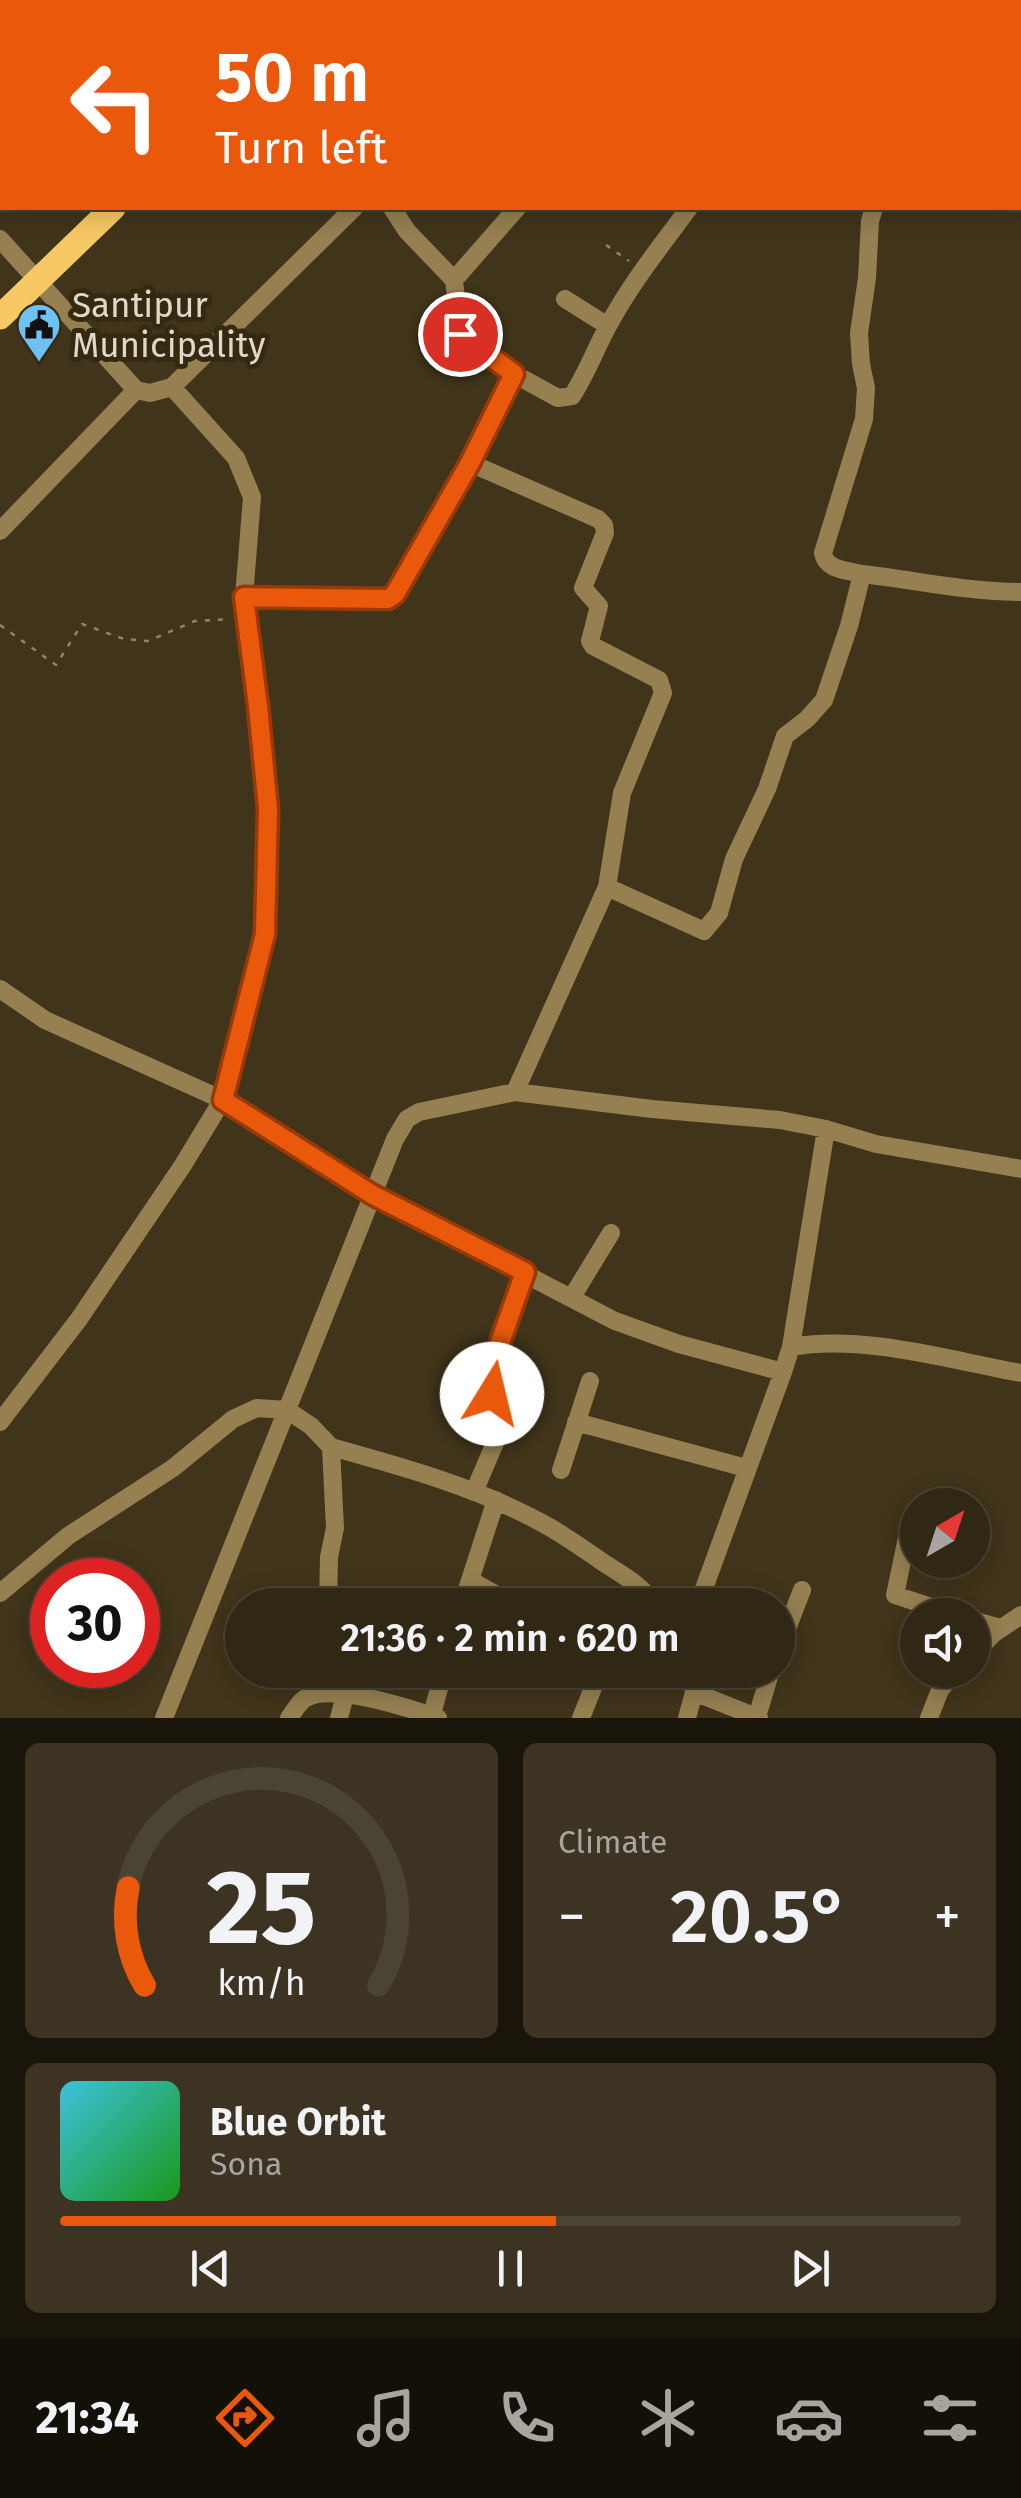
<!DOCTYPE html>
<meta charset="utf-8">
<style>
body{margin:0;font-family:"Fira Sans",sans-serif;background:#3c3322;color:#f1f3f6;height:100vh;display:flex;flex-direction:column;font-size:38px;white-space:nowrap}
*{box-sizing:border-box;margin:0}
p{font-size:32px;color:#a8a5a0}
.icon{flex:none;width:55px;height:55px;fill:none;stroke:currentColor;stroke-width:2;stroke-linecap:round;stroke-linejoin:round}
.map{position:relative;height:1718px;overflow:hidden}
.drawer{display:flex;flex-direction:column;gap:25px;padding:25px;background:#1a150b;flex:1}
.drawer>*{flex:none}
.top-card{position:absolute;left:0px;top:0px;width:1022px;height:210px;box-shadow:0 5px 25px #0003,0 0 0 2px #4b4434;background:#ea580c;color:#fff;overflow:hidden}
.needle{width:65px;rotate:39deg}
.buttons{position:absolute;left:900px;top:1488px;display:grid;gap:20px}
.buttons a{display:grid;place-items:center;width:90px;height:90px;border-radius:50%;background:#302714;box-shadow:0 5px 25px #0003,0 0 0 2px #4b4434;font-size:50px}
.speed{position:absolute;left:30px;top:1558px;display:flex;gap:20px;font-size:50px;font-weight:700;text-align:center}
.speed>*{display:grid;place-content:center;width:130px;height:130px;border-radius:50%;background:#302714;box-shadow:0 5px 25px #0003,0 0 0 2px #4b4434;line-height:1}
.speed .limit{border:15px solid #d22;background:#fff;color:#111}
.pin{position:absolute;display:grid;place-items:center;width:85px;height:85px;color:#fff;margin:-42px;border:5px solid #fff;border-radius:50%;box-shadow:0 2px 10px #0007}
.me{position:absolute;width:110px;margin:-55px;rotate:9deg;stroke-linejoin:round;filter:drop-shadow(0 0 8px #0008)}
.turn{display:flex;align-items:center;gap:35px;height:210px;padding:0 50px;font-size:45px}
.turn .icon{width:130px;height:130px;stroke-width:2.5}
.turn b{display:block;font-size:70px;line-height:85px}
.big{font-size:75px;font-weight:600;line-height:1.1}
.drawer .card{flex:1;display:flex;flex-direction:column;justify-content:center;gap:15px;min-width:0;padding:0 35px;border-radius:15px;background:#3c3322}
.drawer .dial{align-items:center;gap:0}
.dial svg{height:260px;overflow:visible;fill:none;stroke:#4b4434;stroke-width:7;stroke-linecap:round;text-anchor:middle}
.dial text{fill:#f1f3f6;stroke:none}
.song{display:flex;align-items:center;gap:30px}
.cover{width:120px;height:120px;border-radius:15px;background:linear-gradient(135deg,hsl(190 70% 55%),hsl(120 70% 35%))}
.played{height:10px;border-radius:5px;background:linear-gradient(90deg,#ea580c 55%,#4b4434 55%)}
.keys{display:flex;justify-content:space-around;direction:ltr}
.heat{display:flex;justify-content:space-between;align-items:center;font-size:55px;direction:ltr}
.drawer .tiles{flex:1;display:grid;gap:25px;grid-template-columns:1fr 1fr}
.card:last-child{grid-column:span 2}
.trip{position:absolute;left:225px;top:1588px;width:570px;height:100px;border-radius:50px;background:#302714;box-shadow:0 5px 25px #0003,0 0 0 2px #4b4434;font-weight:600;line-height:100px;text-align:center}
.menu{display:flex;height:160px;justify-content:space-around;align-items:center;background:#131008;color:#a8a5a0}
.menu .icon{width:70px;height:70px}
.menu .on{color:#ea580c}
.menu b{font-size:45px;color:#f1f3f6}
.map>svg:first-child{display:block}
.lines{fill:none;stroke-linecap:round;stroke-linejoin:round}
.path{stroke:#8e8470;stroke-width:2.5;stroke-dasharray:5 8;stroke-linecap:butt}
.minor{stroke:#968052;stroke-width:18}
.tertiary{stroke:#968052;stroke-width:20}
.primary{stroke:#f7c964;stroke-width:25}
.route-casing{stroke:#983908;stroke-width:25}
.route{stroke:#ea580c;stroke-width:18}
.labels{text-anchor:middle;stroke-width:10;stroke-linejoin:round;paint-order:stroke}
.poi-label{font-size:35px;fill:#e0d9ca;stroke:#352a0f;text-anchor:start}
</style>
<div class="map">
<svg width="1021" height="1718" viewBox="0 0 1021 1718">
<rect width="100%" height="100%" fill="#40341a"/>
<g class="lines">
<path class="path" d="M1 0 3 2
M606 245 629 261
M0 625 56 665 82 624 124 639 148 641 195 621 230 619"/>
<path class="minor" d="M449 0 450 2
M174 2V0
M832 2 834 0
M0 71 2 69
M392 208 407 231 454 280 460 334 514 374
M0 239 136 390 150 393 172 387 354 208
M454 280 517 208
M565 299 608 326
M470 463 598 519 604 525 605 533 583 588 599 606 590 641 593 646 659 680 663 693 622 793 607 887
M0 531 136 390
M862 574C846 570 826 570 823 553L864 419 866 388 861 364 859 333 867 278 870 221 874 208
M244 597 388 599 395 595 470 463 514 374 558 398 572 396C587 373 595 350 608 326 631 283 661 246 689 208
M0 989 45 1020 232 1104 373 1195 615 1321 679 1344 783 1372 791 1347C863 1334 949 1360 1021 1373
M515 1092 607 887 704 931 719 913 734 859 767 789 785 736 807 719 824 700 849 626 862 574C915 580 968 592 1021 592
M572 1297 611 1233
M791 1347 826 1129
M0 1422 79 1319 183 1165 223 1099 265 934 267 809 259 706 244 597 252 497 236 458 172 387
M576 1422 746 1468
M331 1447C403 1467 476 1487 542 1523 563 1534 582 1548 601 1561 619 1573 644 1586 654 1605
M561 1470 590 1381
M474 1492 503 1424 501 1411 490 1388 501 1339 525 1272
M908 1533 895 1595 955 1615
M470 1580 515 1605
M0 1593 68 1536 173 1468 233 1419 257 1408 287 1410 311 1426 331 1447 335 1528 329 1557 328 1605
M462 1605 496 1500
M698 1605 783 1372
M972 1620 1000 1628
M778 1652 802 1590
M972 1656 993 1634 1021 1615
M694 1692 759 1718
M328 1693V1670
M757 1717 771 1670
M164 1718 395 1139 407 1119 419 1112 515 1092 652 1109 780 1120 826 1129 876 1144 1021 1169
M289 1718C294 1711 298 1704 304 1699 331 1682 409 1708 438 1718
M339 1718 345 1695
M431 1718 444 1670
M581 1718 600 1670
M687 1718 694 1692 691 1670
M929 1718 940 1690 957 1670"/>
<path class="tertiary" d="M751 2 753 0
M1020 163H1021"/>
<path class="primary" d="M318 2 321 0
M0 317 113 208"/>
</g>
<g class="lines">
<defs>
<path id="route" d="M460 334 514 374 470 463 395 594 388 599 244 597 258 706 268 809 265 934 223 1100 373 1195 525 1272 501 1340 490 1388 492 1394"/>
</defs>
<use href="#route" class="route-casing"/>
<use href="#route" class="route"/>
</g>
<defs>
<symbol id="civic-pin" viewBox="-11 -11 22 30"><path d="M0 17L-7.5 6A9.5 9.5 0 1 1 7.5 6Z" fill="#6dc2f3" stroke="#352a0f"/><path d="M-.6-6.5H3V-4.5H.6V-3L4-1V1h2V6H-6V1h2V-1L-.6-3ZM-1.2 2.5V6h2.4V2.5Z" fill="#111"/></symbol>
</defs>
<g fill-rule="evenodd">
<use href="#civic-pin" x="14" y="300" width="50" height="68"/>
</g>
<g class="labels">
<g class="poi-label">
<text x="72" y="317">Santipur<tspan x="72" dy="40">Municipality</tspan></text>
</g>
</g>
</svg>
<div class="buttons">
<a><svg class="needle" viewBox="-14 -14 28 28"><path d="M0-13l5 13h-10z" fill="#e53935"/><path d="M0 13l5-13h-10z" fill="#a8a5a0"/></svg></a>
<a><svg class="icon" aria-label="sound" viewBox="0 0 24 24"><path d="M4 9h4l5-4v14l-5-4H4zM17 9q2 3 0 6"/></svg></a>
</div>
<div class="speed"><div class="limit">30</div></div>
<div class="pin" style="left:460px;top:334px;background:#d93025"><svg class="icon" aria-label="arrive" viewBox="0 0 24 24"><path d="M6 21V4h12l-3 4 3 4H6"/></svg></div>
<svg class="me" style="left:492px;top:1394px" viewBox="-20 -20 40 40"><circle r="19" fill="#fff"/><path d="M0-13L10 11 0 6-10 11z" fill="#ea580c"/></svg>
<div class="trip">21:36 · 2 min · 620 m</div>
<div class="top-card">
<div class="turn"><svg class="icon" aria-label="left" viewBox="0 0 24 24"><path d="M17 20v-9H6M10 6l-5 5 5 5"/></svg><div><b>50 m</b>Turn left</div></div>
</div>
</div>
<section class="drawer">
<div class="tiles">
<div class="card dial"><svg viewBox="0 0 100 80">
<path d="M14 69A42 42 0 1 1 86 69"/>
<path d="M14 69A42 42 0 0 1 9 39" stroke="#ea580c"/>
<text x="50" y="56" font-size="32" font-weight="700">25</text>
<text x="50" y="72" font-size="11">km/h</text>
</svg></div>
<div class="card"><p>Climate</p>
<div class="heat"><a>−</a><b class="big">20.5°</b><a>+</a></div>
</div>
<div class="card">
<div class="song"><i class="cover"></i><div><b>Blue Orbit</b><p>Sona</p></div></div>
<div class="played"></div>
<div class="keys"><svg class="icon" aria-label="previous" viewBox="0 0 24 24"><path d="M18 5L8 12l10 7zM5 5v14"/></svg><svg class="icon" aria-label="pause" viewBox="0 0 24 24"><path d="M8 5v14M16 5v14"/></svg><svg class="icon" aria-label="next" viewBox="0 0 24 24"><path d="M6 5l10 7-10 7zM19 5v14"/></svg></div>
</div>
</div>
</section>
<nav class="menu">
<b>21:34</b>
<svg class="icon on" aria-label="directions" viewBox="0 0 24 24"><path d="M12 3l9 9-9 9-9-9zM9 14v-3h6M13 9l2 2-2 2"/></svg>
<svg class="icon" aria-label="music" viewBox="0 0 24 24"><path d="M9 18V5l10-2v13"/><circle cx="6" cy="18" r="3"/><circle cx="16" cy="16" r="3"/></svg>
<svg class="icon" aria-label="phone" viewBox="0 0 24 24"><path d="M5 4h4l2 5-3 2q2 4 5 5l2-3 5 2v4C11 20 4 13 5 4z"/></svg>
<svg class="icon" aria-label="climate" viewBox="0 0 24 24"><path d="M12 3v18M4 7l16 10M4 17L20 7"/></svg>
<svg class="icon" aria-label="car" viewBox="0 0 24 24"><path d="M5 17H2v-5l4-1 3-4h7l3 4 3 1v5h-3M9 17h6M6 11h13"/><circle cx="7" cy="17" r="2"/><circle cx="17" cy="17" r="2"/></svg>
<svg class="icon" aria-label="filters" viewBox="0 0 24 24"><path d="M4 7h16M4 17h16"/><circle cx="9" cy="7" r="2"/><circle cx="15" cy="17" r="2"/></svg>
</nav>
